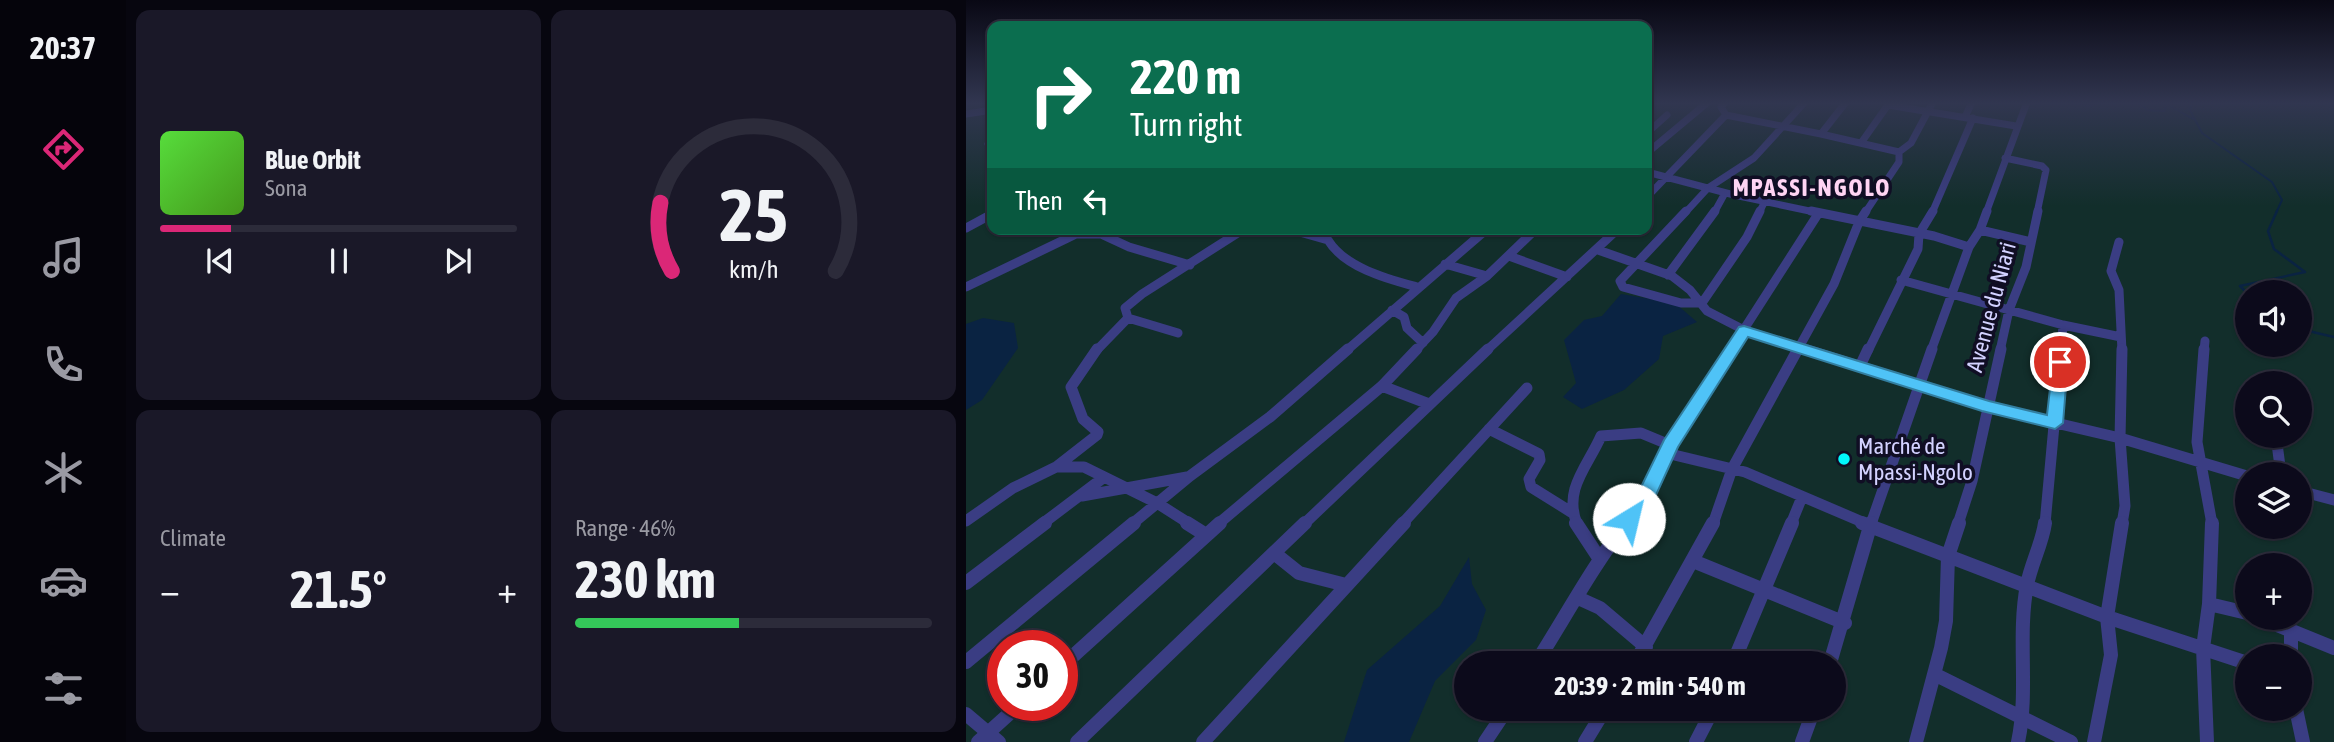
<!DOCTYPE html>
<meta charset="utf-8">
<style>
body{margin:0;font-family:"Asap Condensed",sans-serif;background:#1a1828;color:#f1f3f6;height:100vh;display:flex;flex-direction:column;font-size:26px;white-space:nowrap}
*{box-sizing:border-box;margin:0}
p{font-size:23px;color:#9a9aa3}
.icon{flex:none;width:38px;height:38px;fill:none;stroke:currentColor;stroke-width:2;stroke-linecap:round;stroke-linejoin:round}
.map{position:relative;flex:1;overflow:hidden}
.drawer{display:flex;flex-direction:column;gap:10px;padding:10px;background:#07060f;width:840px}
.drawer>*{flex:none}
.top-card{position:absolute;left:21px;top:21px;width:665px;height:214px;border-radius:14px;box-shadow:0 2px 5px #0004,0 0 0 2px #2c2b3a;background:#0b6e4f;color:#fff;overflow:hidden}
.controls{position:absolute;left:1269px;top:280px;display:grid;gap:14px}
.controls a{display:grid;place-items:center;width:77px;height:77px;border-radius:50%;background:#0c0a1b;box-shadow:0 2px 5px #0004,0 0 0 2px #2c2b3a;font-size:35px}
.speed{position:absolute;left:21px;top:630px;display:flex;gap:14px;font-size:35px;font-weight:700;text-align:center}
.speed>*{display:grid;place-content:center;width:91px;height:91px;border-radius:50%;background:#0c0a1b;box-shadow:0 2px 5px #0004,0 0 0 2px #2c2b3a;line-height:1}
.speed .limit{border:10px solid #d22;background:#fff;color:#111}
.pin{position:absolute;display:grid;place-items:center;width:60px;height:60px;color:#fff;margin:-30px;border:4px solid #fff;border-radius:50%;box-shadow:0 2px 7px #0007}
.me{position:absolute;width:77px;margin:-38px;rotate:36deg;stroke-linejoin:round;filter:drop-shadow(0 0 5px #0008)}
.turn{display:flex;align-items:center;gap:24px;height:147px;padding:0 28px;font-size:32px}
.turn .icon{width:91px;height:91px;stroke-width:2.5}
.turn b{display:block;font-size:49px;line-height:60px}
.then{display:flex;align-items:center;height:66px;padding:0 28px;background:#0003;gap:14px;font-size:26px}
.big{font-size:52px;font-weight:700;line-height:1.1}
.drawer .tile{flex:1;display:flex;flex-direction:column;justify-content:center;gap:10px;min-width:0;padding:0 24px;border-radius:14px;background:#1a1828}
.drawer .dial{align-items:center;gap:0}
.dial svg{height:182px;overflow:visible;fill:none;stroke:#2c2b3a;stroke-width:7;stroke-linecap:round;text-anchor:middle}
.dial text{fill:#f1f3f6;stroke:none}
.song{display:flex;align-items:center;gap:21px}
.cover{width:84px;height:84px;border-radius:10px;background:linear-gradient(135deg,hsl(110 70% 55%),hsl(100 70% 35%))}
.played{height:7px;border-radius:4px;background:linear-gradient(90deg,#db2777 20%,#2c2b3a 20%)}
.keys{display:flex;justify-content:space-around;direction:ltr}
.heat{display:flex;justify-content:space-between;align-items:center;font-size:38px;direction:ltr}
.charge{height:10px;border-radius:5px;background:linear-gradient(90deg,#34c759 46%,#2c2b3a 0)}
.drawer .tiles{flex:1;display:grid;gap:10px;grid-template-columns:repeat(2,1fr)}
.trip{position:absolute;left:488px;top:651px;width:392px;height:70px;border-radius:35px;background:#0c0a1b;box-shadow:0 2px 5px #0004,0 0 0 2px #2c2b3a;font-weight:700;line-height:70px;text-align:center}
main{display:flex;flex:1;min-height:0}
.dock{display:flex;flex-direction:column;width:126px;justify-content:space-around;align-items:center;background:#05040b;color:#9a9aa3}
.dock .icon{width:49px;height:49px}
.dock .on{color:#db2777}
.dock b{font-size:32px;color:#f1f3f6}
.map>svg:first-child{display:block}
.green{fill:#122e2b;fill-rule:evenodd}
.water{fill:#0a2342}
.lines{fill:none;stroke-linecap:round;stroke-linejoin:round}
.stream-far1{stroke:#0a2342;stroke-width:2}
.stream{stroke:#0a2342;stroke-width:2.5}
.street-far3{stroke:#3a3d83;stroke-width:7}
.street-far2{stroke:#3a3d83;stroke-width:9}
.street-far1{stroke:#3a3d83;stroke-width:11}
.street{stroke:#3a3d83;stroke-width:14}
.route{fill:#4fc3f7;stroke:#337fa1;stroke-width:2}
.poi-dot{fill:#01f8fc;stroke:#100e24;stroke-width:2.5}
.labels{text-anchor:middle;stroke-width:7;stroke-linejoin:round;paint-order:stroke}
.street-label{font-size:23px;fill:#d3d2ff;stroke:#100e24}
.poi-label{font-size:23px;fill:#d3d2ff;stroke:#100e24;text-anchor:start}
.far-district-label{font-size:24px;font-weight:bold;letter-spacing:2px;fill:#ffd4f3;stroke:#100e24}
</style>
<main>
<nav class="dock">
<b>20:37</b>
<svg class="icon on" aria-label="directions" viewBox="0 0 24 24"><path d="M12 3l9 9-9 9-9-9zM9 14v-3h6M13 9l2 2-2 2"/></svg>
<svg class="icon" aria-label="music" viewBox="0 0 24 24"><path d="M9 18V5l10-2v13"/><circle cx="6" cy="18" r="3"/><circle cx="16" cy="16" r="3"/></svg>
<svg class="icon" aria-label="phone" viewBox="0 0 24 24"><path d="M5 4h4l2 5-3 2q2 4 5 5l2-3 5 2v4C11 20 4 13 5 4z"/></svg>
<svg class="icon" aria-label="climate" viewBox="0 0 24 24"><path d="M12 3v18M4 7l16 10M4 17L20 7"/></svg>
<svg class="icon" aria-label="car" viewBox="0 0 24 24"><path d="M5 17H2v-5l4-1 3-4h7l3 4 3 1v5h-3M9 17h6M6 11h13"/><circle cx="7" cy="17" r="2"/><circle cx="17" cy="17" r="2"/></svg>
<svg class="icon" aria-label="filters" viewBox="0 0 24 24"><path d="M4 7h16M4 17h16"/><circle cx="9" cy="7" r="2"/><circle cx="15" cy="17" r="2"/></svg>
</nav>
<section class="drawer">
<div class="tiles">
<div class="tile">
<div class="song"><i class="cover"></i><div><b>Blue Orbit</b><p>Sona</p></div></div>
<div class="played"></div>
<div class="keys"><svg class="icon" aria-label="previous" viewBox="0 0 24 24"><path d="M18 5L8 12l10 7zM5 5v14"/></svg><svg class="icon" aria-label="pause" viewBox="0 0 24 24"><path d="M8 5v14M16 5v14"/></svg><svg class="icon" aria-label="next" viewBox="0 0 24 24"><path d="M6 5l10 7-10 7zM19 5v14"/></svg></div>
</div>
<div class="tile dial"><svg viewBox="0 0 100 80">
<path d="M14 69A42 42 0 1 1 86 69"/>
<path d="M14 69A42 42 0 0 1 9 39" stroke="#db2777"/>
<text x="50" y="56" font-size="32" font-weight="700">25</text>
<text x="50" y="72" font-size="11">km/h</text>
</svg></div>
<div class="tile"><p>Climate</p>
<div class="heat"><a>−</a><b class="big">21.5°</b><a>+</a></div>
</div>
<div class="tile"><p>Range · 46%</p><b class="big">230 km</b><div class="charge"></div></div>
</div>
</section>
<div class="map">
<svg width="1368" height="742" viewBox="0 0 1368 742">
<rect width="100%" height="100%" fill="#100e24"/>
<path class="green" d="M0 102H26V229H681V102H1368V742H0ZM1281 292H1334V345H1281ZM1281 383H1334V436H1281ZM1281 474H1334V527H1281ZM1281 565H1334V618H1281ZM37 646H96V705H37ZM1281 656H1334V709H1281ZM500 663H868V709H500Z"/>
<path class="water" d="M655 294 709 303 731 322 697 336 693 359 658 390 616 409 597 397 610 383 598 340 618 320 636 316Z
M17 318 48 323 52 348 16 400 0 410V324Z
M503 557 506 584 520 610 510 640 469 681 443 742H378L401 670 474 606Z"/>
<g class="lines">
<path class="stream-far1" d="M1110 102 1123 106 1133 102
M1170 102 1182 110 1198 111 1201 104 1227 119
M1226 102 1224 110 1236 133 1306 182 1316 200 1310 213"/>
<path class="stream" d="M1281 293 1274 286 1339 272 1308 249 1302 231 1311 211
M1334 329 1368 337"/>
<path class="street-far3" d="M880 102 855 134 933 152
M922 105 1050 126
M0 114 26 110
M760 115 855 134
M999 117 1006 102
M681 133 701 115
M895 143 924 102
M22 144 26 141
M681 153 742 102
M1039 158 1076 166 1080 170 1071 213
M681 172 768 195 853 213
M681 197 760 115 755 107 759 102
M719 213 742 188 788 158 839 102
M748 213 759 193
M793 213 799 201
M899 213 933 162V152L945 143 967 102
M966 213 1007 118
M1020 213 1061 102"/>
<path class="street-far2" d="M720 211 654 281 657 287 715 303H736
M845 211 968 236 1003 247
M0 228 26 214
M323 229 362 240C379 268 422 279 451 287
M1014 230 1065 242
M1153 242 1145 271 1153 290 1156 351
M632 250 706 276 724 290 741 311 778 330 844 351
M543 256 601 277
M479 264 521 276
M702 275 749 211
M935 280 1097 325 1155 337
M0 287 110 234H135L163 247 224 265
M736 303 781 237 794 211
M426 310 438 317 441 328 457 343
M212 333 162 318 159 308 176 294 278 229
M130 351 162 318
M380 351 521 229
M449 351 467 332 490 298 521 276 570 229
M520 351 652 229
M764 351 852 214
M831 351 868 284 893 222 900 211
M902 351 952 249 953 234 967 211
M965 351 1003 247 1014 230 1021 211
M1034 351 1043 310 1060 267 1072 211
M1095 351 1097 325
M1238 351 1239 341"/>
<path class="street-far1" d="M838 349 1022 407 1154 438 1281 476
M1156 349 1154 438 1159 506 1156 524
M1238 349 1231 442 1246 524
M894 366 902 349
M416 386 463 404
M523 429 573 454 574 460 563 479 565 487 605 512
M1310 436 1315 474
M700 453 779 472 901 524
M90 467H118L191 503 224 524
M1334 491 1368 500
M116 496 221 477
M0 521 47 488 90 467 131 435 132 432 117 419 105 387 131 349
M76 524 137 478
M166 524 224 476 304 417 382 349
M252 524 416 386 451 349
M338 524 522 349
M436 524 561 388
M611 524C597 489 622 466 635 436L675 433 704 445
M658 524 677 500 704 445 766 349
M747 524 766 469 832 349
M825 524 836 497
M905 524 966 349
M992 524 1006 481 1035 349
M1079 524 1095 349"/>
<path class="street" d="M221 523 240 535
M610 523 633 558
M896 523 1141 617 1281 663
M308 553 333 573 380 585
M727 561 879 623
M0 583 79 523
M612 598 634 608 680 647
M1243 604 1281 613
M1294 618 1368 648
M1325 633V656
M0 662 168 523
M570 663C600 616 626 567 660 523
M669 663 747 523
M767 663 826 523
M864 663 905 523
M96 666 254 523
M970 675 1105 742
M1330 709 1337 742
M0 714 33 742
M12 742 53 705
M111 742 339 523
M237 742 438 523
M519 742 541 709
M619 742 639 709
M730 742 747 709
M836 742 848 709
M950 742 975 648 980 621 982 556 993 523
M1052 742C1063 691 1051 637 1061 585 1065 564 1076 544 1079 523
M1128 742 1145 655 1141 617 1156 523
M1241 742 1237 648 1243 604 1246 523"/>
</g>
<linearGradient id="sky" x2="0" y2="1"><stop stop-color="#090814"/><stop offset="0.5" stop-color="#313650"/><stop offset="1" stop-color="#313650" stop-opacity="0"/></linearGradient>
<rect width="1368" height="206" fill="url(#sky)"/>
<path class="route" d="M778 326 1023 401 1081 415 1087 362 1094 356 1100 358 1102 362 1097 423 1089 429 1016 411 782 337 712 447 690 495 669 525 663 527 656 525 653 519 676 485 698 440 773 327Z"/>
<circle class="poi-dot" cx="878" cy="459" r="7"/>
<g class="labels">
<g class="street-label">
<text transform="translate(1025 307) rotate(-75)" y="8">Avenue du Niari</text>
</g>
<g class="poi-label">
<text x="892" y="454">Marché de<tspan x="892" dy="26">Mpassi-Ngolo</tspan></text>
</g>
<g class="far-district-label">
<text x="846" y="196">MPASSI-NGOLO</text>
</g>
</g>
</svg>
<div class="controls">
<a><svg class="icon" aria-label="sound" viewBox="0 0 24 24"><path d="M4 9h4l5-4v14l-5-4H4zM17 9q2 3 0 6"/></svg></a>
<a><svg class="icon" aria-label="search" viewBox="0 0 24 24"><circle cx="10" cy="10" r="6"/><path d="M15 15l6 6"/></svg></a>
<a><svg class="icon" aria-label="layers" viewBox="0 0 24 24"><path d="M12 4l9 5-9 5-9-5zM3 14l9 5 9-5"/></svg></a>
<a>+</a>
<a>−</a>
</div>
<div class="speed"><div class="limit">30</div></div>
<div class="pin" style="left:1094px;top:362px;background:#d93025"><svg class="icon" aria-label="arrive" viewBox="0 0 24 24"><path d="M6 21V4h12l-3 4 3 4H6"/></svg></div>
<svg class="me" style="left:663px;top:519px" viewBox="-20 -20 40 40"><circle r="19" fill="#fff"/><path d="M0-13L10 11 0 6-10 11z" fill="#4fc3f7"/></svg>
<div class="trip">20:39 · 2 min · 540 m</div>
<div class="top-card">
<div class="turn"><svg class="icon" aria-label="right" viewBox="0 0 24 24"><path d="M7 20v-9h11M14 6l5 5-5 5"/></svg><div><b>220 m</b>Turn right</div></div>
<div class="then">Then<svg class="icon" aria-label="left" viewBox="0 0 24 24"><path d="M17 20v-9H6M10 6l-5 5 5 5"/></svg></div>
</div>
</div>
</main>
